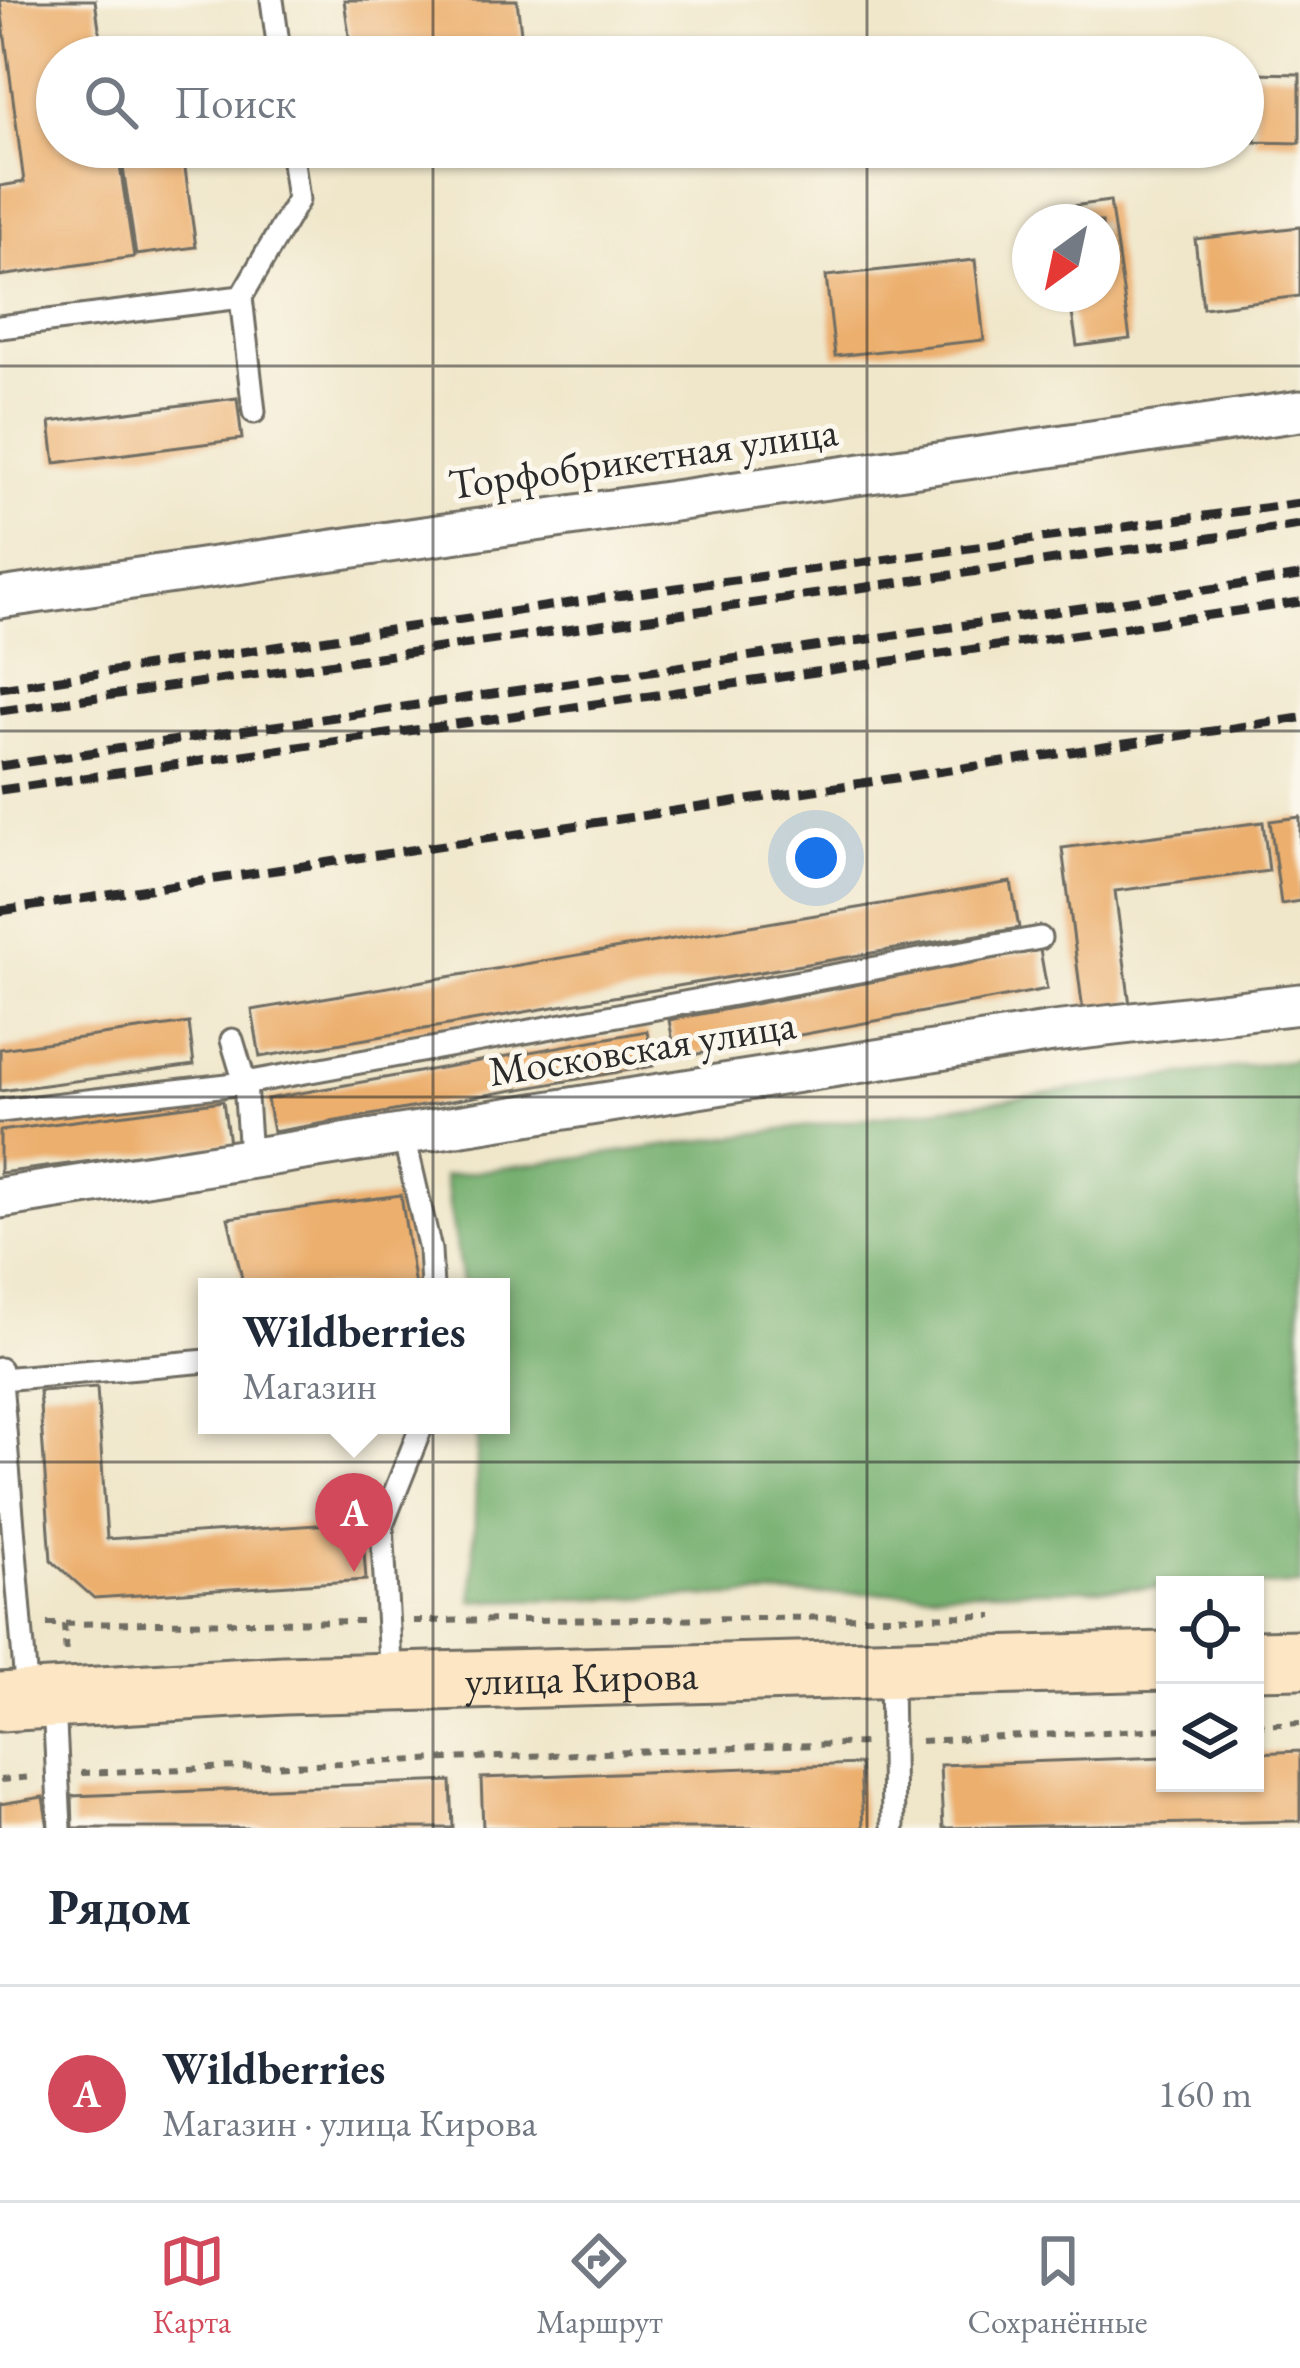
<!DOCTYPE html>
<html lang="ru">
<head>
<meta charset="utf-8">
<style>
  :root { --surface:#fff; --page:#f2f2f3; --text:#1f2937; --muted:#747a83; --line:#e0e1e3; --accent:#d1495b }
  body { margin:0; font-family:"EB Garamond",serif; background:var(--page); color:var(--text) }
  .controls { position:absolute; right:36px; bottom:36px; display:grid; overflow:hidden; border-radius:0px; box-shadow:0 3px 9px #0004 }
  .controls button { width:108px; height:108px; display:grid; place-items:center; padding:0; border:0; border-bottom:3px solid var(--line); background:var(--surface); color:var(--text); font:60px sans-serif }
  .compass { position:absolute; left:1012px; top:204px; width:108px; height:108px; border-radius:50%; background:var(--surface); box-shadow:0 3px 9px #0004; rotate:213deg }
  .you { position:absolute; left:816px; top:858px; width:42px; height:42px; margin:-30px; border:9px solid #fff; border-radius:50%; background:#1a73e8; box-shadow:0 0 0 18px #1a73e833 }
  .badge { display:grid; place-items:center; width:78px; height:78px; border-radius:50%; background:var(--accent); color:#fff; font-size:39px; font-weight:700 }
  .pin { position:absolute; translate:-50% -99px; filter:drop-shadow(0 3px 6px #0008) }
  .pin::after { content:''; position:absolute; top:63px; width:42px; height:36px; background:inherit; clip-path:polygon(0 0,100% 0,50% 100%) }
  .popup { position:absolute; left:198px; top:1278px; width:312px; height:156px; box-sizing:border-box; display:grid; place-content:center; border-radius:0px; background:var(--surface); filter:drop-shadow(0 3px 9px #0005); font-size:39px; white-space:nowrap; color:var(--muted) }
  .popup b { font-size:45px; color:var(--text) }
  .popup::after { content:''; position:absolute; left:50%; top:100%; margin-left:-24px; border:24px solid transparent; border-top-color:var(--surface) }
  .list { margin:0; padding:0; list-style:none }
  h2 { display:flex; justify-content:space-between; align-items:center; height:156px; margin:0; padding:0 48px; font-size:51px }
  h2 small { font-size:39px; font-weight:400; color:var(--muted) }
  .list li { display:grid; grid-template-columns:78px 1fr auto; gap:36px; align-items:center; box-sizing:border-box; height:216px; padding:0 48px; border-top:3px solid var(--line) }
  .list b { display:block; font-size:45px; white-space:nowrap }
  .list p { margin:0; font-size:39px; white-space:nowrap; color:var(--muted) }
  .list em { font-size:39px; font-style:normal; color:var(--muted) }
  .icon { flex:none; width:66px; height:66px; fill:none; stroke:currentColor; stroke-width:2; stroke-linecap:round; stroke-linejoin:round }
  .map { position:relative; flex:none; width:1300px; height:1828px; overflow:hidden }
  .search { position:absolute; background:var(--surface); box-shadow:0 3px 9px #0004; left:36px; right:36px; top:36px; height:132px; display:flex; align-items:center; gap:30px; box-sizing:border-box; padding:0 42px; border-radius:66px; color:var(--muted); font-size:45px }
  .sheet { height:372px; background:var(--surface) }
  nav { display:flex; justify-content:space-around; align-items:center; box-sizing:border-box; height:168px; border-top:3px solid var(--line); background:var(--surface); font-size:33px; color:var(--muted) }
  nav a { display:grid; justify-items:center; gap:6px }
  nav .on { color:var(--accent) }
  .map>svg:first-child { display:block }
</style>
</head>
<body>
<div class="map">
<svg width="1300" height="1828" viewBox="0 0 1300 1828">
  <rect width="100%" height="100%" fill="#fbf7ec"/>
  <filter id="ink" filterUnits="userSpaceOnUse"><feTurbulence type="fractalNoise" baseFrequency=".00833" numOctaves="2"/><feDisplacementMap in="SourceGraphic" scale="24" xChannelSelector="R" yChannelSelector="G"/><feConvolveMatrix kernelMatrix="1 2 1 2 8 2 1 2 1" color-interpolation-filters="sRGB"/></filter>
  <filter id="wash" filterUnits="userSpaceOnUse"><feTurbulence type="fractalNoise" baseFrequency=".004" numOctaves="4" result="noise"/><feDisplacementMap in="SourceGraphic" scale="48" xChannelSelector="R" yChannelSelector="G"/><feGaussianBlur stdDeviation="2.7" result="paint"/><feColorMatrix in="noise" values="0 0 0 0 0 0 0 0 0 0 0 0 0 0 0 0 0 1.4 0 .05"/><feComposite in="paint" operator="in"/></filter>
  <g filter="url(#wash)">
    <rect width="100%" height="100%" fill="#f0e7cb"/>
    <path fill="#74af6e" stroke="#506d4c" stroke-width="3" d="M1300 1059V1585L472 1601 478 1425H501V1287H463L444 1176Z"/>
    <g id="blocks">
      <path fill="#ecaf6d" d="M0 0H95L103 57H57V147H117L134 257 0 276V186L24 182Z
        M344 0H517L524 57H352Z
        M1256 73 1300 74V143L1255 142Z
        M120 147H182L196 247 136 255Z
        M1110 201 1130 339 1077 346 1069 294H1102V222H1059L1057 208Z
        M1300 227V296L1203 308 1195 239Z
        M975 260 984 340 835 356 826 276Z
        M237 398 242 439 55 463 50 422Z
        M1300 817V901L1281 904 1270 821Z
        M1263 822 1269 871 1115 891 1130 1005 1083 1011 1062 848Z
        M1011 882 1019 928 260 1057 252 1010Z
        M1040 950 1047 989 676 1058 669 1020Z
        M189 1023 194 1065 0 1091V1049Z
        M647 1031 653 1066 273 1132 267 1099Z
        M223 1101 229 1143 0 1173V1131Z
        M401 1195 415 1287H244L228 1218Z
        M97 1387 107 1539 362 1522 366 1580 94 1598 51 1560 39 1391Z
        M1300 1751V1821L943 1828 940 1765 1165 1757V1783H1255V1753Z
        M860 1764 863 1828H483L481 1778Z
        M451 1781 453 1828H73L72 1796Z
        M43 1797 48 1828H0V1804Z"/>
    </g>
  </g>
  <g filter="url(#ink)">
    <use href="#blocks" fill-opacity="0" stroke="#706d63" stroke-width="3"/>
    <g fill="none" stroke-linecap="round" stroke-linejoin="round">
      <g stroke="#706d63" stroke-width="27">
        <path id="lane" d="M272 0 280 57
          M241 297 254 412
          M0 327 241 297 298 200 291 147
          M232 1040 245 1083 250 1156
          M0 1111 245 1083 1040 938
          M403 1132 430 1250 432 1287
          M0 1369 27 1697
          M1 1379 207 1361
          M891 1672 893 1828
          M391 1681 382 1525 422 1425
          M54 1703 60 1828"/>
      </g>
      <g stroke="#706d63" stroke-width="45">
        <path id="street" d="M0 598 1300 411
          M0 1198 1053 1032 1300 1004"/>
      </g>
      <g stroke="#706d63" stroke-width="63">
        <g id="secondary">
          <path d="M1255 1660 1300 1659"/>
          <path id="s1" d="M0 1702 284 1685 1165 1661"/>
        </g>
      </g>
      <path stroke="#706d63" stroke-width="6" stroke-dasharray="9 9" stroke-linecap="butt" d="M413 1621 993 1616
        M47 1624 363 1621
        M64 1624 66 1656
        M1255 1725 1300 1723
        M921 1741 1165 1729
        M81 1773 866 1743
        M0 1780 32 1777"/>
      <use href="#lane" stroke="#fff" stroke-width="21"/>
      <use href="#street" stroke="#fff" stroke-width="39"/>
      <use href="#secondary" stroke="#fce6c4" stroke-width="57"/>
      <path stroke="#2b2b2b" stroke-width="9" stroke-dasharray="18 9" stroke-linecap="butt" d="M0 688 617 596 1300 503
        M0 711 1300 525
        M0 766 1300 576
        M0 790 1300 602
        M0 911 1300 718"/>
    </g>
  </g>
  <path fill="none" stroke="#2b2b2b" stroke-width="3" stroke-opacity="0.55" d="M433 0V57M867 0V57M433 147V1828M867 147V1828M0 366H1300M0 731H1300M0 1097H1300M0 1462H1300"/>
  <g text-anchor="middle" stroke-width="10" stroke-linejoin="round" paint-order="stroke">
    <g font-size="42" fill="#2b2b2b" stroke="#fbf7ec">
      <text transform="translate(643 457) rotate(-8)" y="15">Торфобрикетная улица</text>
      <text transform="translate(642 1047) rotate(-9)" y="15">Московская улица</text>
      <text dy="15" stroke="none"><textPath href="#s1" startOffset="582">улица Кирова</textPath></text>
    </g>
  </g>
</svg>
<div class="controls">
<button><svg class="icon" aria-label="locate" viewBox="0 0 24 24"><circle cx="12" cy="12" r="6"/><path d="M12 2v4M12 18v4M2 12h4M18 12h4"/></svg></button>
<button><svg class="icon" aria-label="layers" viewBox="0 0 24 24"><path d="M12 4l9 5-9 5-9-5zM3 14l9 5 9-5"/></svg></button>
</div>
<svg class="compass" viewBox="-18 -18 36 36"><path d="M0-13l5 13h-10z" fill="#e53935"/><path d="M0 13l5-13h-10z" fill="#747a83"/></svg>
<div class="you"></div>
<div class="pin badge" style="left:354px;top:1572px">A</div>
<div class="popup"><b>Wildberries</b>Магазин</div>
<div class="search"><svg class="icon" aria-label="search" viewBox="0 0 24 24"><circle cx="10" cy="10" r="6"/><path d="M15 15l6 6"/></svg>Поиск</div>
</div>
<section class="sheet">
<h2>Рядом<small></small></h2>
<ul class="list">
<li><span class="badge">A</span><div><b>Wildberries</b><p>Магазин · улица Кирова</p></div><em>160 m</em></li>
</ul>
</section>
<nav>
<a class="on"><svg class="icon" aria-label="map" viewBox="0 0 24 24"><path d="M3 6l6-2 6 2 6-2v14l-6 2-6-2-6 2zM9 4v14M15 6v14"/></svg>Карта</a>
<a><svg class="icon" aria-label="directions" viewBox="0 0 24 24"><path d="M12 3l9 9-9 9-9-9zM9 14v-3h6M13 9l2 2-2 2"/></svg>Маршрут</a>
<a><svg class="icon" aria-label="saved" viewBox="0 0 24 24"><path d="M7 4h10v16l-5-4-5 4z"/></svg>Сохранённые</a>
</nav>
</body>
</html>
